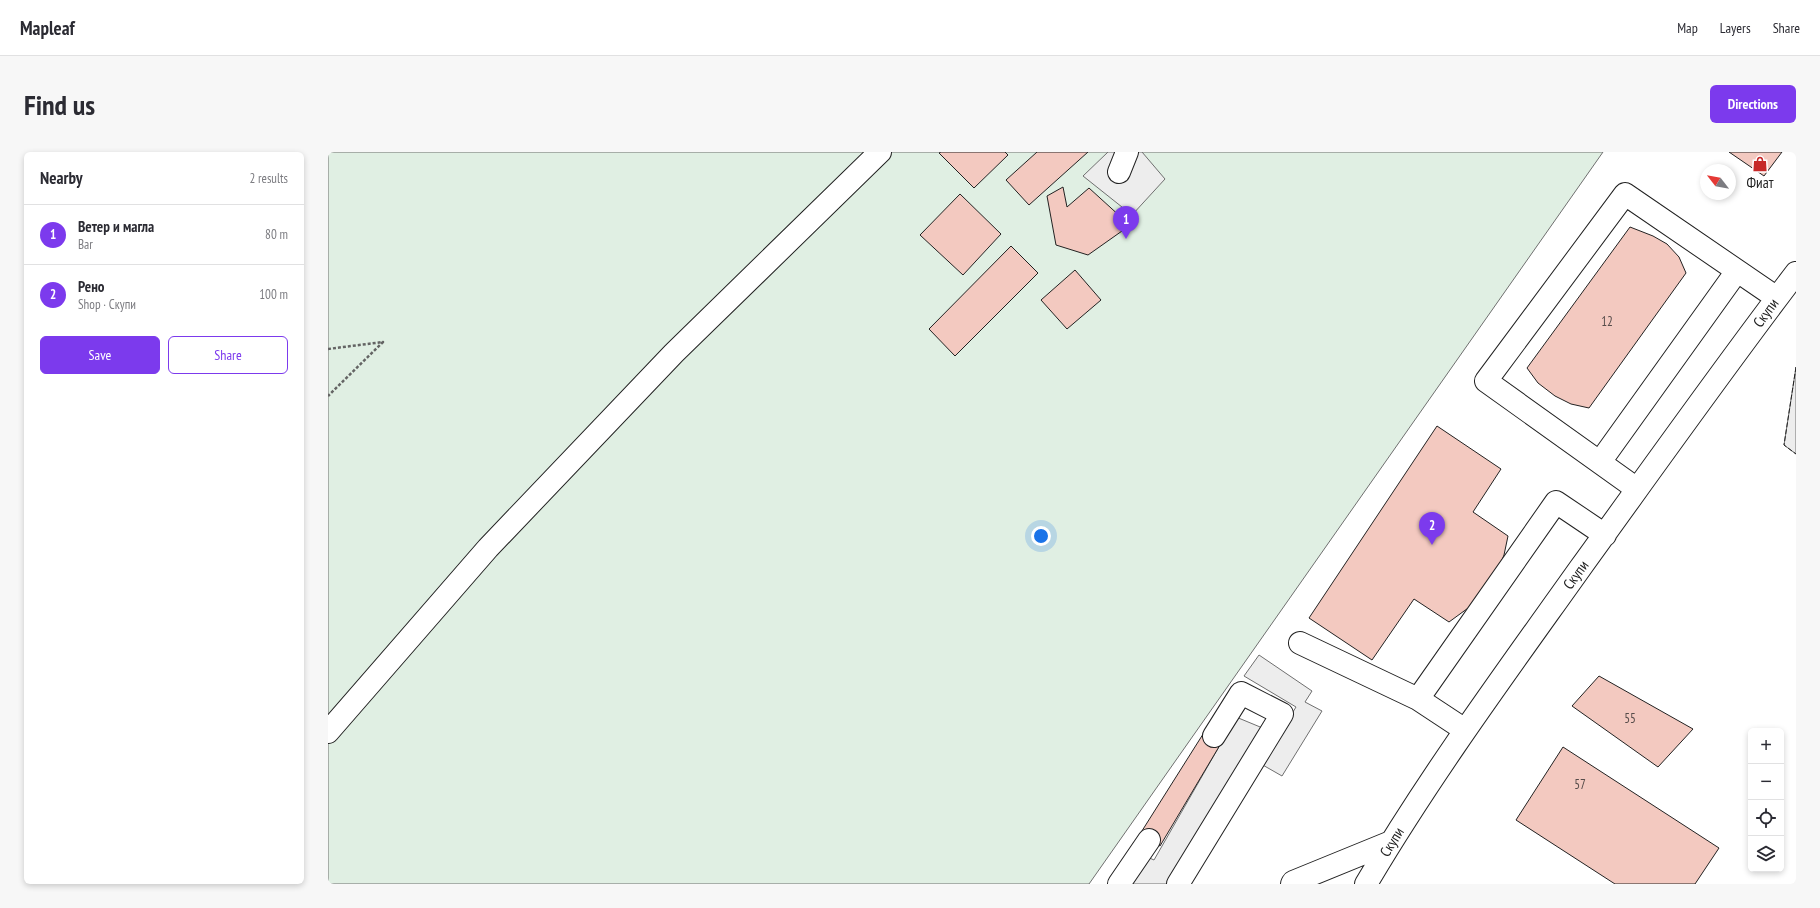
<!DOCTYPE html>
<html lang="en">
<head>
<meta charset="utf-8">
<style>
  :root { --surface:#fff; --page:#f7f7f7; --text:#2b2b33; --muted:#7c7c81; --line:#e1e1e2; --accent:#7c3aed }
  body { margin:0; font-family:"PT Sans Narrow",sans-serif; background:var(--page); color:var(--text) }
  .controls { position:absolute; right:12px; bottom:12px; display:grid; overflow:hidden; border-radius:6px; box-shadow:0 2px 6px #0003 }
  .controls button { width:36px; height:36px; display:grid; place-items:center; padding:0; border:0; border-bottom:1px solid var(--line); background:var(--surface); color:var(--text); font:20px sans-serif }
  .compass { position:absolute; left:1372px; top:12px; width:36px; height:36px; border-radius:50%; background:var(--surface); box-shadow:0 2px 6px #0003; rotate:301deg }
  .you { position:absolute; left:713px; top:384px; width:14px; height:14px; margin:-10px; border:3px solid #fff; border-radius:50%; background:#1a73e8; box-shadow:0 0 0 6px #1a73e833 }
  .badge { display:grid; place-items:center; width:26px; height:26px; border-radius:50%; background:var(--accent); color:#fff; font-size:13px; font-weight:700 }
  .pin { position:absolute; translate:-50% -33px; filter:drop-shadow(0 1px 2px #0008) }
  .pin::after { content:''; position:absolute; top:21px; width:14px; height:12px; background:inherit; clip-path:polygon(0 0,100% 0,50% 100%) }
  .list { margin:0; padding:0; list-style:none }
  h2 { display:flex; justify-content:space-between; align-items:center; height:52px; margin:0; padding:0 16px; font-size:17px }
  h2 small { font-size:13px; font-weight:400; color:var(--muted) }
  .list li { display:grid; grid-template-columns:26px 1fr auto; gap:12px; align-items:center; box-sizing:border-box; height:60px; padding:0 16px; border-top:1px solid var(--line) }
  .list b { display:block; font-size:15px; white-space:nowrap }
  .list p { margin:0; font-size:13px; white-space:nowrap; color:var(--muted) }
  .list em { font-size:13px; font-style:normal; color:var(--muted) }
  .actions { display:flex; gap:8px; padding:12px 16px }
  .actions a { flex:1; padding:9px 0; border:1px solid var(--accent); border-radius:6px; text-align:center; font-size:14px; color:var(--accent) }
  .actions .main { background:var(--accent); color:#fff }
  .icon { flex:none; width:22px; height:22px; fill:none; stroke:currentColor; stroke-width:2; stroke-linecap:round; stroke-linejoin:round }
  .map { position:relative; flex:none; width:1468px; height:732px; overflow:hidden; border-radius:6px }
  header { display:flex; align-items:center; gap:24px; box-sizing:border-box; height:56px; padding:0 20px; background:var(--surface); border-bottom:1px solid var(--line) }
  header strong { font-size:19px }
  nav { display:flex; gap:22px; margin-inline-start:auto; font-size:14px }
  .intro { display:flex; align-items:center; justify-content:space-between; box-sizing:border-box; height:96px; padding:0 24px }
  h1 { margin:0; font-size:28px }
  .button { padding:10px 18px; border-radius:6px; background:var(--accent); color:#fff; font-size:14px; font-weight:700 }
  main { display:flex; gap:24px; padding:0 24px }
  aside { flex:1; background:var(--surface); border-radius:6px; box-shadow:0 2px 6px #0003 }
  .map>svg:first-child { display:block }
</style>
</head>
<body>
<header>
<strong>Mapleaf</strong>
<nav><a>Map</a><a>Layers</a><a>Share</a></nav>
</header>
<div class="intro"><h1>Find us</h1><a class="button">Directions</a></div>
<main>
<aside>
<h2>Nearby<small>2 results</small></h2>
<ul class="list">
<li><span class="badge">1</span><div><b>Ветер и магла</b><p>Bar</p></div><em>80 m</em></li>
<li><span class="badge">2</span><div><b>Рено</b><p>Shop · Скупи</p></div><em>100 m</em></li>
</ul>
<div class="actions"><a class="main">Save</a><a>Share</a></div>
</aside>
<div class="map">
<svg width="1468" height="732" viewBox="0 0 1468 732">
  <rect width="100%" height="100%" fill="#fff"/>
  <path fill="#e0efe3" stroke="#6f6f6f" d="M0 0H1275L761 732H0Z"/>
  <path fill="#ededed" stroke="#6f6f6f" d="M780 0H814L837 27 804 63 755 24Z
    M1468 215V302L1456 293Z
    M931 503 984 539 977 550 994 559 954 624 933 612 968 555 916 524Z
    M908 565 937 577 841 732H797L815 703 826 708Z"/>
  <path fill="#f3c9c0" stroke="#222" d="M613 0H677L680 3 646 36 611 1Z
    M709 0H760L701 53 678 28Z
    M1401 0H1454L1436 24Z
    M735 35 739 55 761 36 794 66V79L760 103 728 93 719 44Z
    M632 42 673 82 635 123 592 83Z
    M1302 75 1325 84 1339 92 1351 105 1358 121 1261 256 1243 252 1227 244 1210 231 1199 216Z
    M683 94 710 121 627 204 601 177Z
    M747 118 773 148 739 177 713 148Z
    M1109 274 1173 317 1145 360 1180 384 1176 403 1168 423 1147 451 1121 470 1086 447 1044 508 981 466Z
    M1271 524 1365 577 1330 615 1244 554Z
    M877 579 895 588 832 694 812 682Z
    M1235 595 1391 696 1367 732H1287L1188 668Z"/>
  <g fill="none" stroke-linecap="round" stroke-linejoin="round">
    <g stroke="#222" stroke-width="24">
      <path id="minor" d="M791 20 799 0
        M1272 310 1409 119
        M1309 337 1158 229 1297 42 1449 146
        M972 491 1090 547 1137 578
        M1090 547 1228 350 1277 383
        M0 580 160 396 346 201 552 0
        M791 732 821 688
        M850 732 954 562 913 541 886 584
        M964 732 965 730 1063 690
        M1038 732C1103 622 1179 519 1253 415 1324 317 1394 218 1468 121"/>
    </g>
    <path stroke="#646464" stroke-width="2.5" stroke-dasharray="3 2" stroke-linecap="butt" d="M0 197 55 190 0 244"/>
    <use href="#minor" stroke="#fff" stroke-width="22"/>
    <path stroke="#222" stroke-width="1" stroke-dasharray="5 2" stroke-linecap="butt" d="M1468 215 1456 293 1468 302"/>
  </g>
  <defs>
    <g id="shop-bare" transform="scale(1.2)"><path d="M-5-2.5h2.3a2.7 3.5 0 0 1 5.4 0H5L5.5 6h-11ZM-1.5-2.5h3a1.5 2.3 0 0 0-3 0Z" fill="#c62828" stroke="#fff" stroke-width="2.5" paint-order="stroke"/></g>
  </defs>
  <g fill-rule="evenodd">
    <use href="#shop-bare" x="1432" y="12"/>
  </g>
  <g text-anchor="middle" stroke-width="3" stroke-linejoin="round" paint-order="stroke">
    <g font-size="13" fill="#564c4a">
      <text x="1279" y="174">12</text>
      <text x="1302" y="571">55</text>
      <text x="1252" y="637">57</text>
    </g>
    <g font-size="15" fill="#222" stroke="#fff">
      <text x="1432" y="36">Фиат</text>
    </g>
    <g font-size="15" fill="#222" stroke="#fff">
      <text transform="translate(1438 161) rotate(-54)" y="5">Скупи</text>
      <text transform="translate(1248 423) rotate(-54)" y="5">Скупи</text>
      <text transform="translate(1064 690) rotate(-58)" y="5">Скупи</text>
    </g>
  </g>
</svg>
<div class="controls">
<button>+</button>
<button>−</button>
<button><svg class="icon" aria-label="locate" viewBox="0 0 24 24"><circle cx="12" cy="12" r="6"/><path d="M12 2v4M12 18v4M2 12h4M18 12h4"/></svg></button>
<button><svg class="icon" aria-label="layers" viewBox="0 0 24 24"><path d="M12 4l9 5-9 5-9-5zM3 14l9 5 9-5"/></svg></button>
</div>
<svg class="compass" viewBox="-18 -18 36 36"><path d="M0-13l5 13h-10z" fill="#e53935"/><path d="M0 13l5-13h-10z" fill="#7c7c81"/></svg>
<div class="you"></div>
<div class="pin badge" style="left:798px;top:87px">1</div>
<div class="pin badge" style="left:1104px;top:393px">2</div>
</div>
</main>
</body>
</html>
